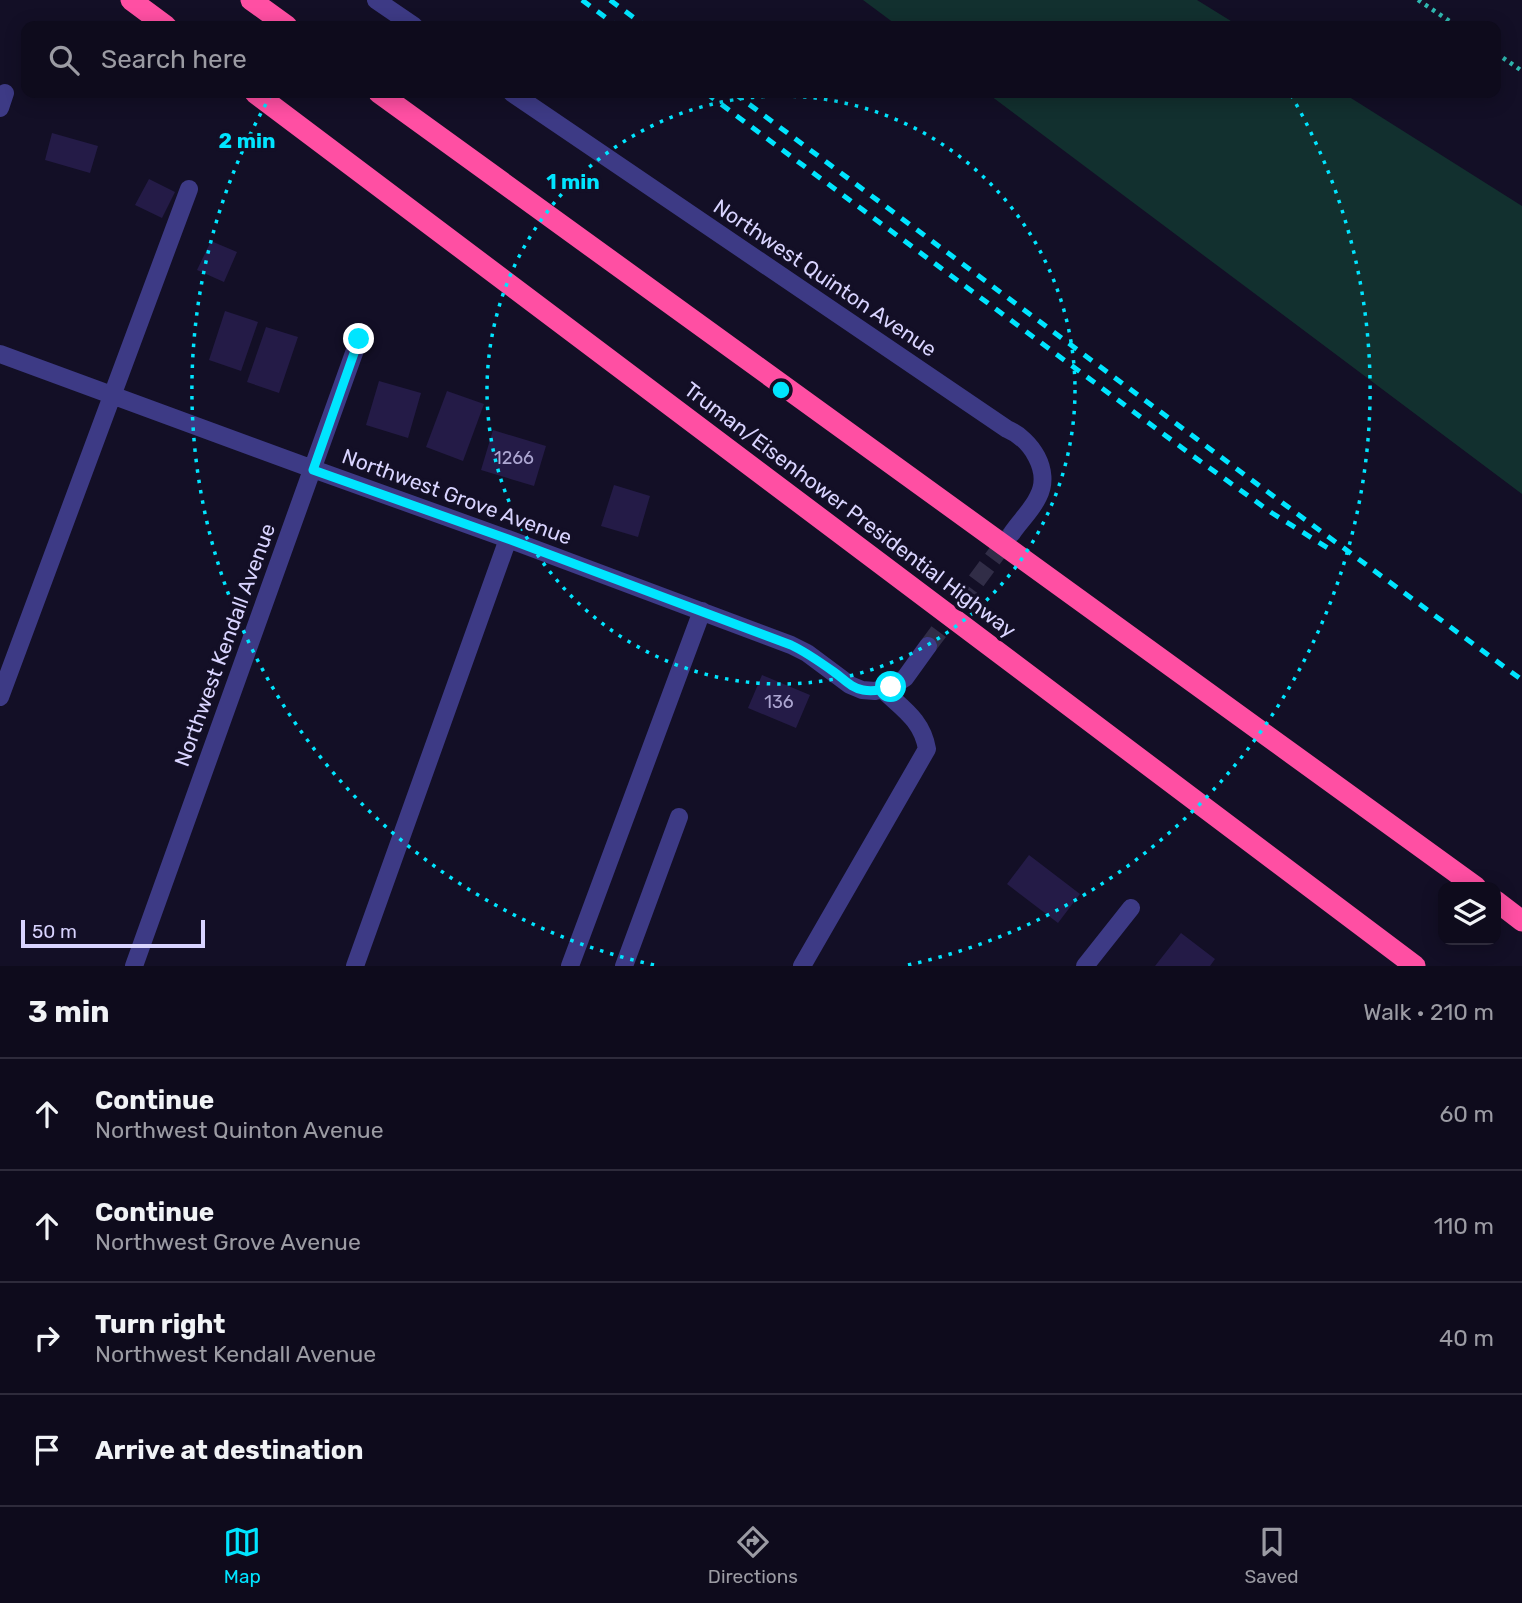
<!DOCTYPE html>
<html lang="en">
<head>
<meta charset="utf-8">
<style>
  :root { --surface:#0e0b1c; --page:#1c1929; --text:#f1f3f6; --muted:#9b9ba3; --line:#2e2b3b; --accent:#00e5ff }
  body { margin:0; font-family:Rubik,sans-serif; background:var(--page); color:var(--text) }
  .controls { position:absolute; right:21px; bottom:21px; display:grid; overflow:hidden; border-radius:14px; box-shadow:0 4px 18px #0003 }
  .controls button { width:63px; height:63px; display:grid; place-items:center; padding:0; border:0; border-bottom:2px solid var(--line); background:var(--surface); color:var(--text); font:35px sans-serif }
  .scale { position:absolute; left:21px; bottom:18px; width:184px; box-sizing:border-box; padding-left:7px; border:4px solid #d9d4ff; border-top:0; font-size:19px; line-height:24px; white-space:nowrap; color:#d9d4ff; -webkit-text-stroke:5px #130f26; paint-order:stroke }
  .stop { position:absolute; width:21px; height:21px; margin:-16px; border:5px solid #00e5ff; border-radius:50%; background:#fff }
  .stop.end { background:#00e5ff; border-color:#fff; box-shadow:0 2px 7px #0008 }
  .list { margin:0; padding:0; list-style:none }
  h2 { display:flex; justify-content:space-between; align-items:center; height:91px; margin:0; padding:0 28px; font-size:30px }
  h2 small { font-size:23px; font-weight:400; color:var(--muted) }
  .list li { display:grid; grid-template-columns:46px 1fr auto; gap:21px; align-items:center; box-sizing:border-box; height:112px; padding:0 28px; border-top:2px solid var(--line) }
  .list b { display:block; font-size:26px; white-space:nowrap }
  .list p { margin:0; font-size:23px; white-space:nowrap; color:var(--muted) }
  .list em { font-size:23px; font-style:normal; color:var(--muted) }
  .icon { flex:none; width:38px; height:38px; fill:none; stroke:currentColor; stroke-width:2; stroke-linecap:round; stroke-linejoin:round }
  .map { position:relative; flex:none; width:1522px; height:966px; overflow:hidden }
  .search { position:absolute; background:var(--surface); box-shadow:0 4px 18px #0003; left:21px; right:21px; top:21px; height:77px; display:flex; align-items:center; gap:18px; box-sizing:border-box; padding:0 24px; border-radius:14px; color:var(--muted); font-size:26px }
  .sheet { height:539px; background:var(--surface) }
  nav { display:flex; justify-content:space-around; align-items:center; box-sizing:border-box; height:98px; border-top:2px solid var(--line); background:var(--surface); font-size:19px; color:var(--muted) }
  nav a { display:grid; justify-items:center; gap:4px }
  nav .on { color:var(--accent) }
  .map>svg:first-child { display:block }
</style>
</head>
<body>
<div class="map">
<svg width="1522" height="966" viewBox="0 0 1522 966">
  <rect width="100%" height="100%" fill="#130f26"/>
  <path fill="#12302f" d="M863 0H1197L1239 26H898Z
    M987 93H1343L1522 206V494Z"/>
  <path fill="#241b47" d="M52 133 98 146 90 173 45 160Z
    M149 179 175 192 162 218 135 205Z
    M211 241 237 252 224 282 197 270Z
    M225 311 258 322 241 371 209 360Z
    M266 327 298 337 279 393 247 382Z
    M379 381 421 393 408 438 366 425Z
    M447 391 484 404 463 461 426 447Z
    M493 430 546 446 534 486 481 470Z
    M614 485 650 496 638 537 601 526Z
    M762 675 810 695 796 728 748 708Z
    M1029 855 1080 894 1058 923 1007 884Z
    M1181 933 1215 959 1210 966H1155Z"/>
  <g fill="none" stroke-linecap="round" stroke-linejoin="round">
    <path stroke="#312d47" stroke-width="18" stroke-dasharray="18 9" stroke-linecap="butt" d="M928 646 1011 534"/>
    <path stroke="#2fb8b0" stroke-width="4.5" stroke-dasharray="3.5 5" stroke-linecap="butt" d="M1418 0 1457 26
      M1496 53 1522 71"/>
    <path stroke="#3d3a85" stroke-width="18" d="M376 0 414 26
      M512 93 1007 429C1031 439 1052 471 1038 497 1032 510 1020 521 1012 533
      M0 108 5 93
      M0 354 313 469 508 539 791 645 807 653 850 685 862 690 875 691 891 687 905 678 928 646
      M0 697 189 189
      M134 966 359 339
      M355 966 508 539
      M570 966 702 611
      M624 966 679 817
      M802 966 927 749C922 720 903 709 882 689
      M1085 966 1131 908"/>
    <path stroke="#ff4fa3" stroke-width="21" d="M131 0 166 26
      M251 0 287 26
      M255 93 1415 966
      M379 93 1476 887
      M1496 901 1522 921"/>
    <path stroke="#00e5ff" stroke-width="5" stroke-dasharray="10 9" stroke-linecap="butt" d="M582 0 617 26
      M610 0 645 26
      M706 93 1193 456 1272 513 1331 550
      M734 93 1253 481 1522 680"/>
  </g>
  <g fill="none" stroke-linecap="round" stroke-linejoin="round">
    <path stroke="#00e5ff" stroke-width="9" d="M359 339 313 470 508 539 791 645C806 652 820 662 834 672 844 679 851 688 863 690 873 692 882 690 891 687"/>
  </g>
  <g fill="none" stroke="#00e5ff" stroke-width="3.5" stroke-dasharray="3.5 7">
    <circle cx="781" cy="390" r="294"/>
    <path d="M654 965A589 589 0 0 1 271 95M1291 95A589 589 0 0 1 908 965"/>
  </g>
  <g text-anchor="middle" stroke-width="7" stroke-linejoin="round" paint-order="stroke">
    <g font-size="18" fill="#aca6d1">
      <text x="514" y="464">1266</text>
      <text x="779" y="708">136</text>
    </g>
    <g font-size="21" fill="#d9d4ff" stroke="#130f26">
      <text transform="translate(825 278) rotate(34)" y="7">Northwest Quinton Avenue</text>
      <text transform="translate(457 497) rotate(20)" y="7">Northwest Grove Avenue</text>
      <text transform="translate(850 510) rotate(37)" y="7">Truman/Eisenhower Presidential Highway</text>
      <text transform="translate(225 645) rotate(-70)" y="7">Northwest Kendall Avenue</text>
    </g>
  </g>
  <circle cx="781" cy="390" r="10" fill="#00e5ff" stroke="#130f26" stroke-width="3.5"/>
  <g font-size="21" text-anchor="middle" font-weight="bold" fill="#00e5ff" stroke="#130f26" stroke-width="7" stroke-linejoin="round" paint-order="stroke">
    <text x="247" y="148">2 min</text>
    <text x="573" y="189">1 min</text>
  </g>
</svg>
<div class="controls">
<button><svg class="icon" aria-label="layers" viewBox="0 0 24 24"><path d="M12 4l9 5-9 5-9-5zM3 14l9 5 9-5"/></svg></button>
</div>
<div class="scale">50 m</div>
<div class="stop" style="left:891px;top:687px"></div>
<div class="stop end" style="left:359px;top:339px"></div>
<div class="search"><svg class="icon" aria-label="search" viewBox="0 0 24 24"><circle cx="10" cy="10" r="6"/><path d="M15 15l6 6"/></svg>Search here</div>
</div>
<section class="sheet">
<h2>3 min<small>Walk · 210 m</small></h2>
<ul class="list">
<li><svg class="icon" aria-label="ahead" viewBox="0 0 24 24"><path d="M12 20V5M6 11l6-6 6 6"/></svg><div><b>Continue</b><p>Northwest Quinton Avenue</p></div><em>60 m</em></li>
<li><svg class="icon" aria-label="ahead" viewBox="0 0 24 24"><path d="M12 20V5M6 11l6-6 6 6"/></svg><div><b>Continue</b><p>Northwest Grove Avenue</p></div><em>110 m</em></li>
<li><svg class="icon" aria-label="right" viewBox="0 0 24 24"><path d="M7 20v-9h11M14 6l5 5-5 5"/></svg><div><b>Turn right</b><p>Northwest Kendall Avenue</p></div><em>40 m</em></li>
<li><svg class="icon" aria-label="arrive" viewBox="0 0 24 24"><path d="M6 21V4h12l-3 4 3 4H6"/></svg><div><b>Arrive at destination</b></div></li>
</ul>
</section>
<nav>
<a class="on"><svg class="icon" aria-label="map" viewBox="0 0 24 24"><path d="M3 6l6-2 6 2 6-2v14l-6 2-6-2-6 2zM9 4v14M15 6v14"/></svg>Map</a>
<a><svg class="icon" aria-label="directions" viewBox="0 0 24 24"><path d="M12 3l9 9-9 9-9-9zM9 14v-3h6M13 9l2 2-2 2"/></svg>Directions</a>
<a><svg class="icon" aria-label="saved" viewBox="0 0 24 24"><path d="M7 4h10v16l-5-4-5 4z"/></svg>Saved</a>
</nav>
</body>
</html>
